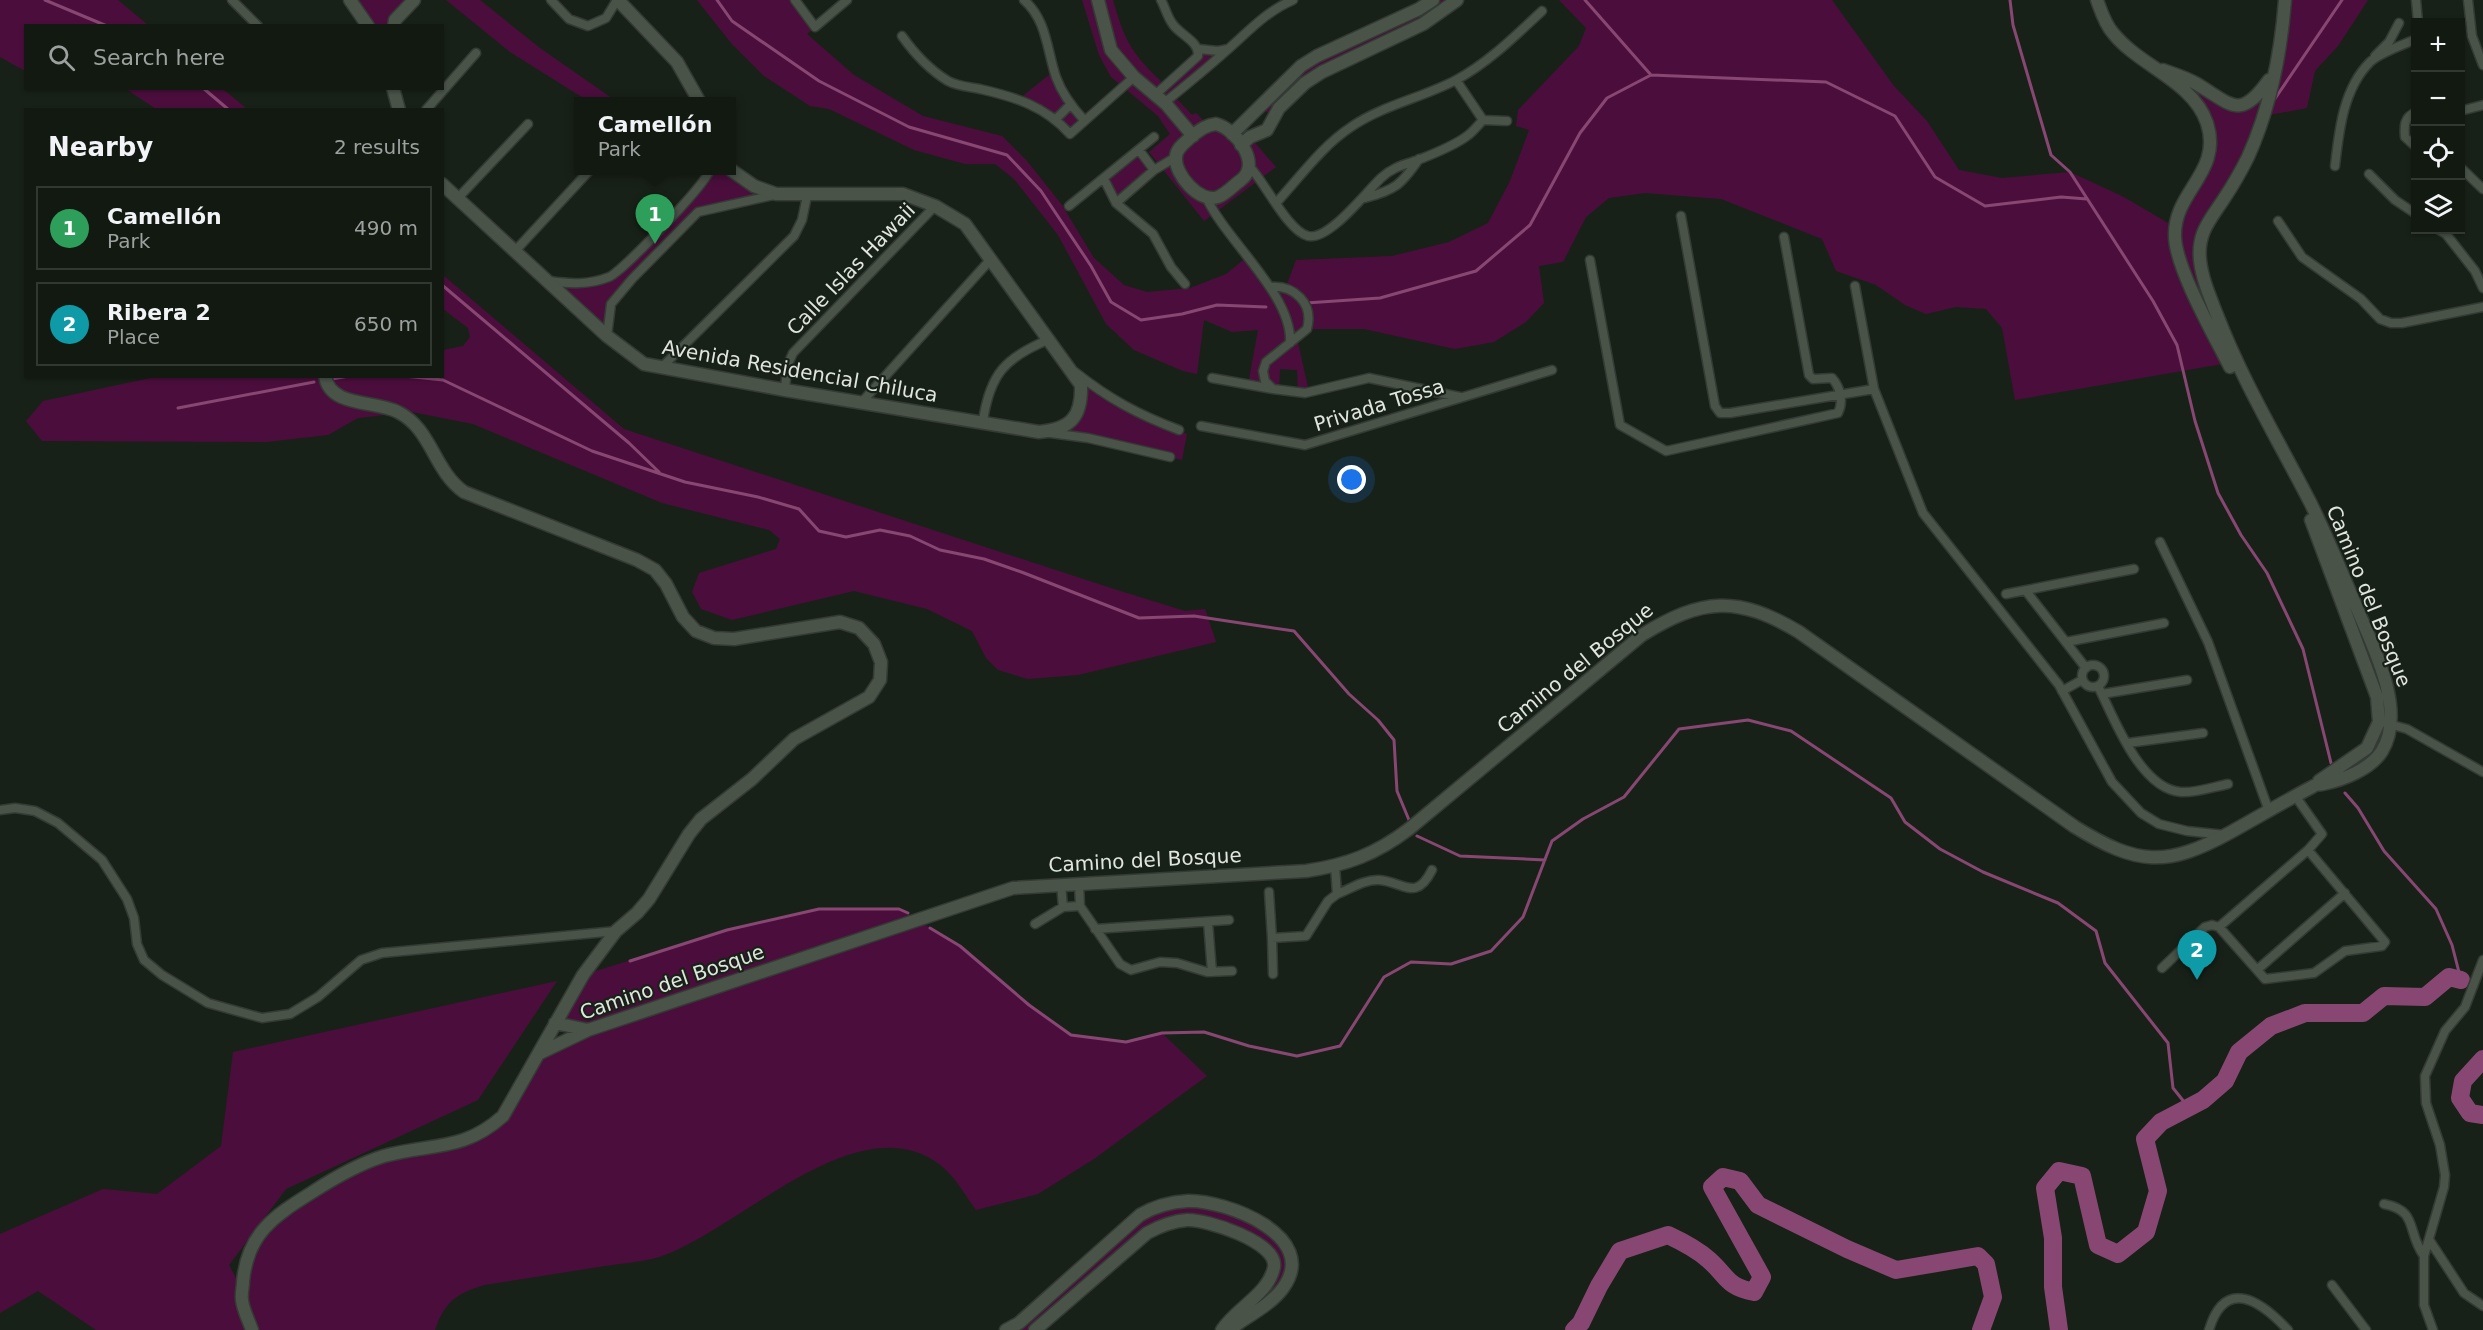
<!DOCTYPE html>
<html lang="en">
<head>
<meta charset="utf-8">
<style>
  :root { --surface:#121911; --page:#1f261f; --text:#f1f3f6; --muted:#9ca09f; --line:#313831; --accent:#b45309 }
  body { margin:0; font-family:"DejaVu Sans",sans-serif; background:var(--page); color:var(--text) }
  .controls { position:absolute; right:18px; top:18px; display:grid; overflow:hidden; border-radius:0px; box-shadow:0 2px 4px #0004 }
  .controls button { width:54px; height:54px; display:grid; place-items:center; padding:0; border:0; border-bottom:2px solid var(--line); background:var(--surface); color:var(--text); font:30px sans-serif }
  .you { position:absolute; left:1352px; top:480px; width:21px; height:21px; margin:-15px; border:4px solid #fff; border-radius:50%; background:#1a73e8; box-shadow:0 0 0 9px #1a73e833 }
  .badge { display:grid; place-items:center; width:39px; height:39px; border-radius:50%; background:var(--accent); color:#fff; font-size:20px; font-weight:700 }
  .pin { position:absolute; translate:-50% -50px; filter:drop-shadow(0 2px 3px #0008) }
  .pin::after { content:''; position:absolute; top:32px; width:21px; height:18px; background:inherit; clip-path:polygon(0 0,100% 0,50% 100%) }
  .popup { position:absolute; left:574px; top:97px; width:162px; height:78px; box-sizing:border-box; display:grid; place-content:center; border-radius:0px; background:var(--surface); filter:drop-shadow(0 2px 4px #0005); font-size:20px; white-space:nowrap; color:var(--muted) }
  .popup b { font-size:22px; color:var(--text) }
  .popup::after { content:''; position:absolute; left:50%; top:100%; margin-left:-12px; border:12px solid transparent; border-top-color:var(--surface) }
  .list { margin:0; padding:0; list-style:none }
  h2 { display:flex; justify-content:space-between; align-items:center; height:78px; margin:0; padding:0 24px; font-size:26px }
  h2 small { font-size:20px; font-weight:400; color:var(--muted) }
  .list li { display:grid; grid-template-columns:39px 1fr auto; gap:18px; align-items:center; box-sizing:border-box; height:84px; margin:0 12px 12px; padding:0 12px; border:2px solid var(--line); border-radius:0px }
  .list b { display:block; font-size:22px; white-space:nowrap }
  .list p { margin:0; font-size:20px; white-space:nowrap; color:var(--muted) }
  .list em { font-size:20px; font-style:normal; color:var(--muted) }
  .icon { flex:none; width:33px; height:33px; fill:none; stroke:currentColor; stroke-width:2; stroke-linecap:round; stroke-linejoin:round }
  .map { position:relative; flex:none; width:2483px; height:1330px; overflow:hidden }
  .search { position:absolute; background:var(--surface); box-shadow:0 2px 4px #0004; left:24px; top:24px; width:420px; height:66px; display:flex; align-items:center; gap:15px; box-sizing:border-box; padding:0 21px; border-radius:0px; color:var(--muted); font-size:22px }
  .panel { position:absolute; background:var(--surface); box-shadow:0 2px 4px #0004; left:24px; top:108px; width:420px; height:270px; border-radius:0px }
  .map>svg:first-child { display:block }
</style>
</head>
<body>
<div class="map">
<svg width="2483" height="1330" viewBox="0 0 2483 1330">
  <rect width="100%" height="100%" fill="#182117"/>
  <path fill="#4b0e3c" d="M0 0H118L148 25 26 26 25 71 0 57Z
    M350 0H414L394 26 368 25Z
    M446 0H480L540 48 616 101H588L510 52Z
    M697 0H795L815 27 807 34 854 75 923 116 1002 136 1027 161 1062 205 1094 258 1124 285 1147 292 1190 288 1226 274 1247 257 1270 287H1286L1296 260 1392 256 1449 242 1488 223 1510 181 1529 130 1516 126 1518 110 1579 46 1586 28 1559 0H1832L1894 86 1927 121 1959 170 2002 178 2070 172 2122 196 2175 227 2210 151 2197 103 2150 65 2235 106 2273 75 2285 0H2368L2338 46 2315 71 2307 108 2264 116 2199 248 2228 363 2015 400 2002 328 1986 309 1956 307 1926 314 1905 305 1876 285 1836 271 1822 239 1721 199 1645 193 1609 198 1586 217 1563 262 1539 266 1544 303 1526 322 1494 342 1455 349 1364 329H1307L1297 338 1309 392 1298 393 1297 370 1280 369 1279 391 1248 385 1258 330 1232 332 1204 320 1197 374 1183 371 1134 350 1106 324 1058 235 1014 179 995 164H965L914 150 829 109 810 106 764 76 731 43Z
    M1082 0H1113C1125 43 1133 55 1165 85L1205 53 1227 52 1175 97 1192 115 1196 113 1208 125 1250 137 1276 167 1204 221 1149 152 1170 134 1158 116 1111 77 1099 55Z
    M1433 0H1457L1337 63 1271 117 1262 107 1287 78Z
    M1055 70 1084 120 1070 134 1019 99Z
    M126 89H223L247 109H156Z
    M1139 150 1154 170 1116 203 1104 179Z
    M710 171H731L776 194 698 212 611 304 607 336 550 281 577 285 611 276 689 200Z
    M443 275 624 429 1114 589 1185 611 1205 609 1216 642 1078 675 1028 679 998 670 986 658 972 631 927 609 854 591 732 620 701 609 692 592 699 573 776 549 780 539 769 530 662 503 473 424 412 412 358 418 328 435 266 442 42 441 26 421 43 401 155 377 442 376 443 350 463 346 470 337 468 328 443 309Z
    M1071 369 1138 414 1187 434 1182 460 1058 430 1082 403Z
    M819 909H899L960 946 1029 1005 1071 1035 1126 1042 1162 1033 1207 1076 1094 1159 1038 1194 976 1210C965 1195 955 1176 939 1164 856 1103 737 1232 659 1257 643 1262 623 1263 605 1266 565 1272 524 1279 484 1285 456 1294 445 1301 435 1330H96L38 1291 0 1313V1234L103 1189 157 1194 221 1146 233 1052 557 981 478 1100 286 1189 229 1265 242 1289 259 1232 360 1164 487 1131 540 1053 587 1030 555 1023 583 975 727 930Z
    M1170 1203 1222 1208 1282 1239 1290 1276 1243 1320 1270 1279V1252L1208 1224 1161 1226 1035 1330H1006L1140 1215Z"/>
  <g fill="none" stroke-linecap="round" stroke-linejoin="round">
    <path stroke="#884773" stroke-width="3" d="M45 0 107 26
      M717 0 732 21 819 81 909 127 1007 155 1041 191 1091 266 1111 302 1141 320 1182 314 1217 305 1266 307
      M1585 0 1651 75
      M2010 0 2013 25 2051 155 2070 172 2153 301 2177 345 2195 421 2218 493 2241 535 2267 573 2303 649 2331 763
      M203 88 229 110
      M2272 103 2342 0
      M442 285 629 443 659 472
      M1306 303 1380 298 1476 271 1530 225 1580 133 1607 98 1651 75 1826 82 1895 116 1935 177 1985 206 2061 197 2087 199
      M404 376 443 380 592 451 685 482 758 497 799 509 819 531 846 537 880 530 910 536 940 550 984 559 1024 573 1139 618 1194 616 1294 631 1349 694 1378 720 1394 740 1397 791 1409 820
      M332 379 349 376
      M178 408 314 382
      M2345 793 2358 808 2384 851 2436 909 2452 945 2461 980
      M1417 836 1460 856 1545 860
      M930 928 960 946 1029 1005 1071 1035 1126 1042 1162 1033 1204 1032 1249 1046 1297 1056 1340 1046 1384 977 1411 962 1451 964 1491 951 1523 917 1552 841 1583 819 1624 797 1679 729 1748 720 1791 731 1891 798 1905 822 1940 849 1983 872 2058 903 2096 931 2105 963 2168 1043 2173 1088 2189 1108
      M630 961 727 930 819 909H899L908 913"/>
    <path stroke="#884773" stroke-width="18" d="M2483 1059 2463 1081 2460 1098 2470 1113 2483 1115
      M1574 1330 1581 1323 1599 1286 1620 1251 1668 1235C1683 1242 1697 1249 1709 1260 1728 1277 1727 1287 1754 1292L1762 1277 1712 1187 1723 1177 1740 1181 1758 1205 1847 1249 1896 1270 1978 1256 1986 1264 1993 1297 1981 1330
      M2059 1330 2053 1287V1238L2045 1188 2059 1171 2082 1176 2098 1245 2118 1254 2146 1232 2158 1191 2145 1139 2161 1122 2203 1100 2225 1081 2239 1052 2271 1026 2305 1013H2363L2384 996 2425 997 2449 977 2461 980"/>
    <g stroke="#343a34" stroke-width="11">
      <path id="street" d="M232 0 258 26
        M551 0 569 19 588 26 606 18 617 0
        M795 0 815 27 847 0
        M1024 0C1047 20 1047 51 1056 77 1062 94 1072 107 1084 120
        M2416 0 2418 22
        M2468 0 2472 36 2483 65
        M902 36C914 53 930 70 948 81 957 86 970 87 980 89 1015 97 1045 106 1070 134L1134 77
        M1199 49 1218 51 1228 49
        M2375 56 2389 42 2399 23
        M1456 80 1483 120
        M1155 95 1198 56C1200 41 1178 34 1172 23 1167 16 1165 7 1161 0
        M1164 103C1185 86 1206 69 1226 51 1248 32 1265 12 1293 0
        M426 110 476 53
        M2460 111 2483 105
        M2416 112C2404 117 2404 126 2405 137L2416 147
        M1056 119 1070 105
        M1483 120 1507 121
        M1139 150 1154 170
        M2335 166C2339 131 2343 89 2370 62 2379 53 2403 45 2416 39
        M1250 167C1265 183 1288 231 1308 236 1329 241 1367 191 1381 178 1393 167 1403 165 1418 160 1433 154 1454 146 1467 136 1473 132 1478 125 1483 120
        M2460 167 2483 189
        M2369 174 2395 200 2416 214
        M1104 179 1116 203 1153 234 1171 267 1185 284
        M1206 197C1226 241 1293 295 1290 343
        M1365 198C1395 190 1401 185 1419 159
        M457 199 528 124
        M1277 202C1300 177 1322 146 1351 127 1383 105 1422 98 1456 80 1488 63 1515 36 1542 11
        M1116 203 1154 170 1176 157
        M1069 206 1154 137
        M1681 216 1715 406 1720 413H1730L1874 389
        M2278 221 2302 257 2361 299 2380 319 2391 323H2402L2483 307
        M2439 230 2446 234 2475 271 2483 288
        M515 251 590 170
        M1590 260 1620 425 1666 451 1838 413C1844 401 1840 387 1832 378L1813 379 1809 375 1784 237
        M550 281C570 284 589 285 609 277 623 271 703 187 710 170
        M1855 286 1874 389 1923 513 2059 685 2112 782 2141 813 2159 824 2187 831 2225 835
        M1270 287C1294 285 1314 303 1307 329L1266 362 1263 371 1265 381 1273 389 1305 393 1369 378 1460 397
        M607 336 611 304 632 279 698 212 774 195
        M662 367 794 236 802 220 807 196
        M1075 372C1109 399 1139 415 1179 430
        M1212 378 1273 389
        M785 390 787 366 793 353 935 206
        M861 403 991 259
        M983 421C990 373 1006 357 1050 339
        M1201 426 1305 445 1552 370
        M1050 433 1088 438 1170 457
        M2160 542 2208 642 2269 811
        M2026 591 2086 668
        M2006 594 2134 569
        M2066 642 2164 623
        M2082 676a11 11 0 1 1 22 0a11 11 0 1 1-22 0Z
        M2098 686C2114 718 2140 789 2181 792 2196 793 2213 787 2228 784
        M2062 691 2082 680
        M2102 694 2187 680
        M2385 723 2407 729 2483 772
        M2128 743 2203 733
        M2296 797 2322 834 2308 850
        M0 810 15 808 35 811 58 823 102 860 127 899 134 918 137 944 144 960 162 975 208 1003 262 1018 290 1014 318 997 361 960 382 953 616 931
        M1335 866 1337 894C1350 889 1365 879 1379 880 1404 882 1416 902 1432 870
        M1079 883 1080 906
        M1061 884 1063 907
        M1269 892 1272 938 1306 936 1328 901 1337 894
        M1208 922 1212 972
        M1035 924 1063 907 1080 906 1120 964 1131 970 1160 962 1177 963 1207 972 1232 971
        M1095 929 1229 920
        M1272 938 1273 974
        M2162 968 2205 927 2212 925 2219 927 2265 979 2314 973 2345 951 2382 946 2385 942 2308 850 2219 927
        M2257 970 2345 893
        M2384 1204C2419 1211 2406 1231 2424 1256
        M2430 1241 2464 1293 2483 1306
        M2332 1285 2366 1330
        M2209 1330C2225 1276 2261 1301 2288 1330
        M2433 1330 2424 1305V1256L2444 1187 2445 1175 2440 1145 2426 1103 2425 1076 2445 1031 2465 1007 2483 960"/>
    </g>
    <g stroke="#343a34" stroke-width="15">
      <path id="secondary" d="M350 0 368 26
        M618 0 677 62 699 101
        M1098 0 1111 50 1134 77 1166 104 1193 136
        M2097 0C2101 11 2105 24 2113 33 2139 66 2193 81 2207 123 2223 173 2173 191 2175 237 2176 269 2215 337 2230 367
        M394 26 395 20 414 0
        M2163 70C2174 74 2187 78 2197 84 2233 106 2240 120 2269 80
        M393 88 399 110
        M1216 124C1236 129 1262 164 1241 180 1234 185 1226 194 1218 197 1200 204 1174 174 1176 157 1176 148 1186 142 1192 136 1200 130 1206 125 1216 124Z
        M1232 134 1301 66 1317 56 1419 9 1433 0
        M1241 145 1250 137 1267 130 1279 108 1305 83 1322 72 1423 24 1457 0
        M442 184 607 336 644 364 785 390 1039 432C1071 429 1082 417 1081 385L965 224 935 206 903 194H776L754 186 731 170
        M2311 520 2377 697 2379 722 2367 748 2319 781
        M555 1023 588 1030
        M540 1053 588 1030 1013 888 1306 871C1347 865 1376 854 1409 829L1642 635C1702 598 1737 595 1799 632L2075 827C2137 865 2166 868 2231 832 2258 817 2285 801 2312 787 2321 782 2313 786 2323 784 2343 780 2371 769 2382 751 2406 712 2375 651 2359 613 2343 576 2328 538 2310 502 2278 440 2242 380 2217 315 2210 297 2202 279 2200 260 2197 232 2211 219 2225 197 2233 185 2241 171 2248 157 2270 108 2281 53 2285 0
        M252 1330C249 1321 243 1310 242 1300 241 1294 243 1287 243 1282 247 1234 274 1216 311 1193 334 1178 358 1164 384 1156 431 1143 463 1152 503 1116L583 975 616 931 637 913 649 899 689 834 701 819 752 779 794 739 869 697 880 680 881 662 874 644 859 628 840 622 734 639 714 638 696 631 683 617 666 584 655 570 637 560 464 492C433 470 432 429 398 412 376 400 330 408 325 376
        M1006 1330 1019 1323 1140 1215C1155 1206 1170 1202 1188 1201 1226 1200 1321 1236 1283 1288 1271 1305 1246 1317 1229 1330
        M1035 1330 1147 1233C1160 1226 1172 1221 1187 1220 1206 1219 1278 1242 1274 1267 1269 1294 1236 1308 1222 1330"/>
    </g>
    <use href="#street" stroke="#495348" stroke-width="8"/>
    <use href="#secondary" stroke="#495348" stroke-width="12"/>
  </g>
  <g text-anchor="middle" stroke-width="4.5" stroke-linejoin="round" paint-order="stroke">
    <g font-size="20" fill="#e0e6df" stroke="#182117">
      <text transform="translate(851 269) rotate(-46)" y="7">Calle Islas Hawaii</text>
      <text transform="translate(800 371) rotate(10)" y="7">Avenida Residencial Chiluca</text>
      <text transform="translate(1379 405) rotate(-17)" y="7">Privada Tossa</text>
      <text transform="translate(2369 596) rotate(68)" y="7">Camino del Bosque</text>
      <text transform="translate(1575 668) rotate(-39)" y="7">Camino del Bosque</text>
      <text transform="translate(1145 860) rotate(-3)" y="7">Camino del Bosque</text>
      <text transform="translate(672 982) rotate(-19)" y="7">Camino del Bosque</text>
    </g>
  </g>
</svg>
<div class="controls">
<button>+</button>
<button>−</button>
<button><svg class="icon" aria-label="locate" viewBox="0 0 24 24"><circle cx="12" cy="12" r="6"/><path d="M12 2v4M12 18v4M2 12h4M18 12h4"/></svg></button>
<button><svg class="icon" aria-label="layers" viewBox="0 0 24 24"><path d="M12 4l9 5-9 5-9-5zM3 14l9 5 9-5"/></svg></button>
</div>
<div class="you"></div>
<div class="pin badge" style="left:655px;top:244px;background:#2e9e5b">1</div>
<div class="popup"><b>Camellón</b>Park</div>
<div class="pin badge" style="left:2197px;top:980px;background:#0f9aa8">2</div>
<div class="search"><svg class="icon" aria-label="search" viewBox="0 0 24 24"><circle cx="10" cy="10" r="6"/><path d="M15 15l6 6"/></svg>Search here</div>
<section class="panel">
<h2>Nearby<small>2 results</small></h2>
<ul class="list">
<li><span class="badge" style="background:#2e9e5b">1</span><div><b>Camellón</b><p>Park</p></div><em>490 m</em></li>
<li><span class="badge" style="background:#0f9aa8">2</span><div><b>Ribera 2</b><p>Place</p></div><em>650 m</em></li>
</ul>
</section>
</div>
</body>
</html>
